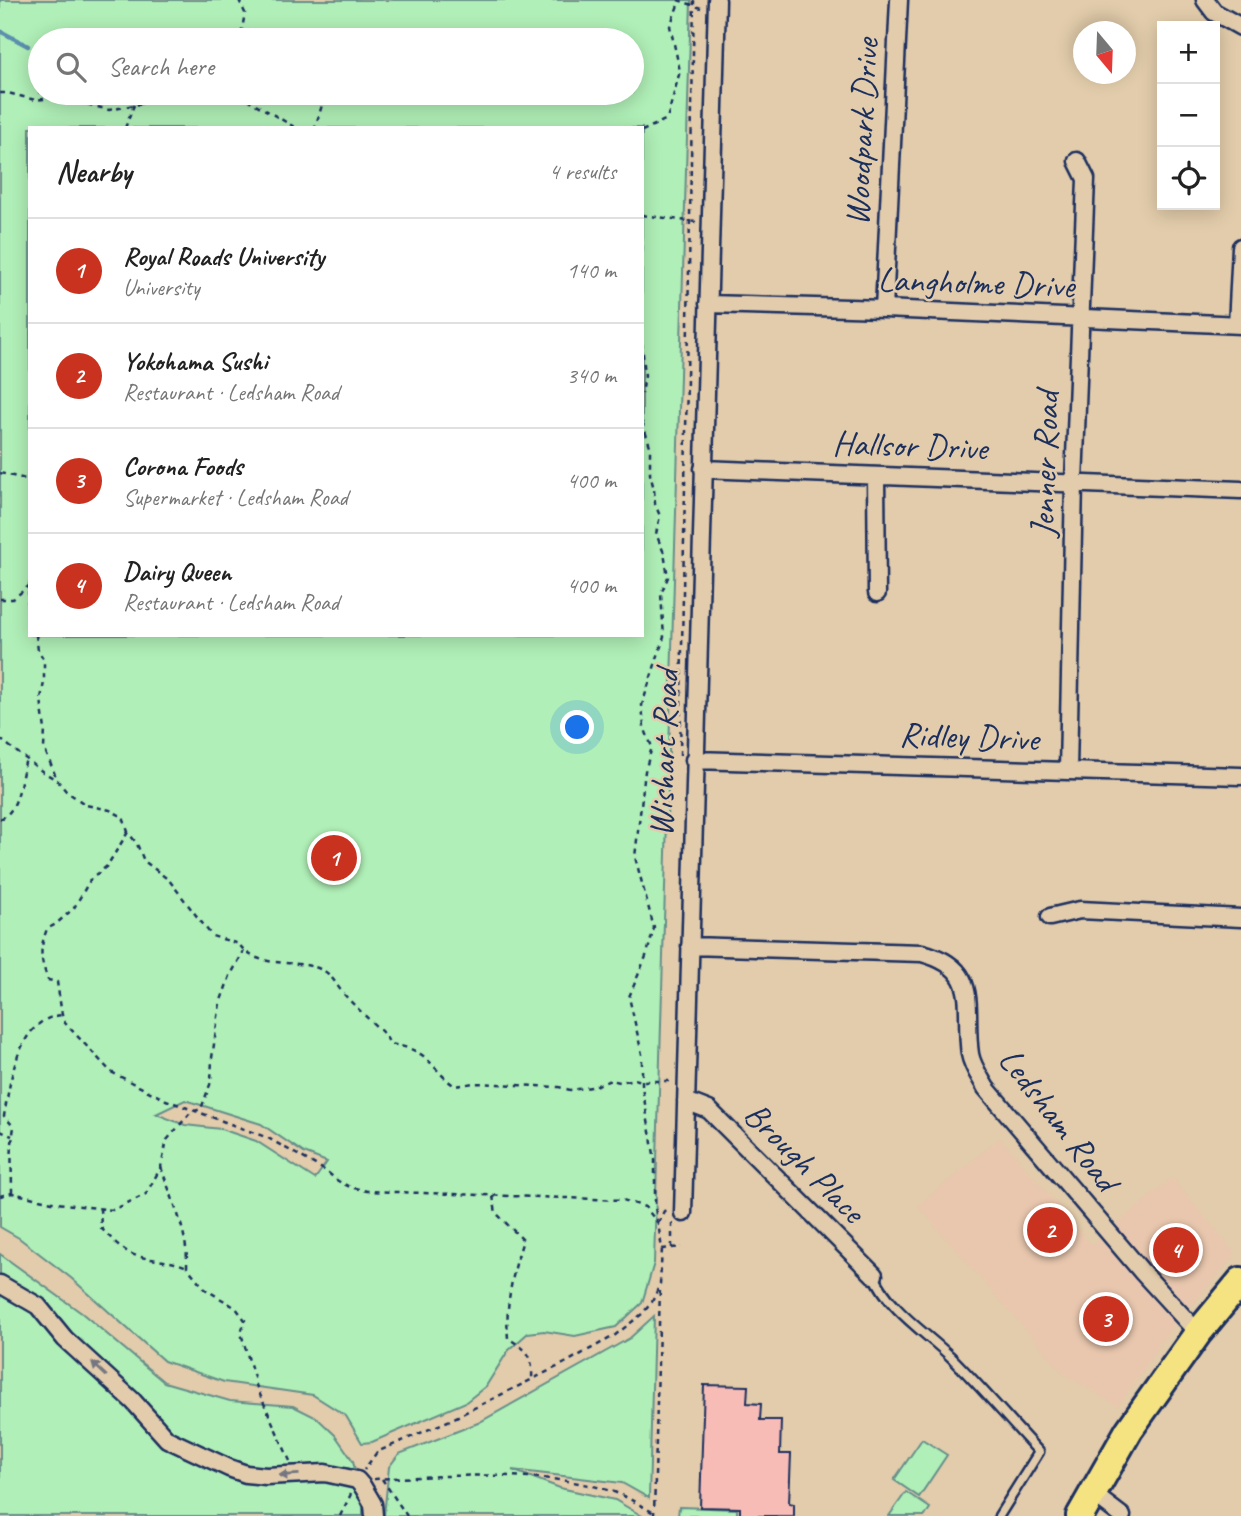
<!DOCTYPE html>
<html lang="en">
<head>
<meta charset="utf-8">
<style>
  :root { --surface:#fff; --page:#f2f2f2; --text:#222; --muted:#767676; --line:#e0e0e0; --accent:#c8321e }
  body { margin:0; font-family:Caveat,sans-serif; background:var(--page); color:var(--text) }
  .controls { position:absolute; right:21px; top:21px; display:grid; overflow:hidden; border-radius:0px; box-shadow:0 4px 18px #0003 }
  .controls button { width:63px; height:63px; display:grid; place-items:center; padding:0; border:0; border-bottom:2px solid var(--line); background:var(--surface); color:var(--text); font:35px sans-serif }
  .compass { position:absolute; left:1073px; top:21px; width:63px; height:63px; border-radius:50%; background:var(--surface); box-shadow:0 4px 18px #0003; rotate:161deg }
  .you { position:absolute; left:578px; top:728px; width:24px; height:24px; margin:-18px; border:5px solid #fff; border-radius:50%; background:#1a73e8; box-shadow:0 0 0 10px #1a73e833 }
  .badge { display:grid; place-items:center; width:46px; height:46px; border-radius:50%; background:var(--accent); color:#fff; font-size:23px; font-weight:700 }
  .pin { position:absolute; translate:-50% -50%; border:4px solid #fff; box-shadow:0 2px 7px #0006 }
  .list { margin:0; padding:0; list-style:none }
  h2 { display:flex; justify-content:space-between; align-items:center; height:91px; margin:0; padding:0 28px; font-size:30px }
  h2 small { font-size:23px; font-weight:400; color:var(--muted) }
  .list li { display:grid; grid-template-columns:46px 1fr auto; gap:21px; align-items:center; box-sizing:border-box; height:105px; padding:0 28px; border-top:2px solid var(--line) }
  .list b { display:block; font-size:26px; white-space:nowrap }
  .list p { margin:0; font-size:23px; white-space:nowrap; color:var(--muted) }
  .list em { font-size:23px; font-style:normal; color:var(--muted) }
  .icon { flex:none; width:38px; height:38px; fill:none; stroke:currentColor; stroke-width:2; stroke-linecap:round; stroke-linejoin:round }
  .map { position:relative; flex:none; width:1241px; height:1516px; overflow:hidden }
  .search { position:absolute; background:var(--surface); box-shadow:0 4px 18px #0003; left:28px; top:28px; width:616px; height:77px; display:flex; align-items:center; gap:18px; box-sizing:border-box; padding:0 24px; border-radius:38px; color:var(--muted); font-size:26px }
  .panel { position:absolute; background:var(--surface); box-shadow:0 4px 18px #0003; left:28px; top:126px; width:616px; height:511px; border-radius:0px }
  .map>svg:first-child { display:block }
</style>
</head>
<body>
<div class="map">
<svg width="1241" height="1516" viewBox="0 0 1241 1516">
  <rect width="100%" height="100%" fill="#e2ccab"/>
  <filter id="ink" filterUnits="userSpaceOnUse"><feTurbulence type="fractalNoise" baseFrequency=".0143" numOctaves="2"/><feDisplacementMap in="SourceGraphic" scale="14" xChannelSelector="R" yChannelSelector="G"/><feConvolveMatrix kernelMatrix="1 2 1 2 8 2 1 2 1" color-interpolation-filters="sRGB"/></filter>
  <g filter="url(#ink)">
    <path fill="#e9c7ae" d="M1000 1138 1092 1245 1172 1178 1236 1254 1171 1328 1118 1406 1064 1374 918 1206Z"/>
    <path fill="#b0efb7" stroke="#668f8a" stroke-width="2" fill-rule="evenodd" d="M0 0H691L654 1263 642 1303 616 1327 575 1336 544 1331 528 1333 508 1351 486 1386 466 1402 372 1442 362 1443 346 1416 313 1395 224 1382 164 1361 71 1278 19 1238 0 1227ZM40 40H632V93H40ZM30 128H642V635H30ZM185 1100 261 1124 304 1153 327 1162 315 1179 256 1141 221 1129 185 1125 156 1114Z
      M0 1254 83 1314 164 1382 230 1401 293 1406 317 1418 335 1435 353 1461 363 1507V1516H0Z
      M654 1316 649 1498 622 1483 512 1470 560 1488 615 1500 642 1516H384L389 1467 399 1454 478 1423 630 1338Z
      M922 1439 947 1455 919 1497 894 1480Z
      M906 1492 930 1508 925 1516H889Z
      M679 1507 737 1509V1516H678Z"/>
    <g fill="none" stroke-linecap="round" stroke-linejoin="round">
      <path stroke="#5a8fae" stroke-width="4.5" d="M0 31 28 46"/>
    </g>
    <path fill="#f8bcb6" stroke="#1b2f5e" stroke-width="2" d="M704 1385 748 1386 747 1403 761 1404 760 1420H781L780 1454H791L789 1503 794 1504V1516H740V1508L700 1507Z"/>
    <g fill="none" stroke-linecap="round" stroke-linejoin="round">
      <g stroke="#1b2f5e" stroke-width="13">
        <path id="service" d="M874 1275C890 1311 924 1331 951 1357 981 1387 1010 1421 1039 1452L999 1516"/>
      </g>
      <g stroke="#1b2f5e" stroke-width="21">
        <path id="minor" d="M1205 0 1214 12 1241 27
          M708 304 884 309 1241 325
          M884 309 899 0
          M1237 325 1241 247
          M703 469 1241 490
          M876 476 877 593
          M694 760 1241 776
          M1068 771 1074 482 1086 179 1077 161
          M1050 917 1080 910 1241 918
          M690 946 922 953C983 969 963 1007 970 1054 972 1066 980 1077 986 1088L1143 1273 1198 1333
          M686 1101 709 1110 874 1275
          M683 1213 717 0
          M0 1284 38 1306 65 1339 133 1401 167 1439 229 1468 246 1474 266 1476 325 1473 357 1480 363 1487 373 1504 374 1516
          M1093 1494 1122 1516"/>
      </g>
      <g stroke="#1b2f5e" stroke-width="32">
        <path id="primary" d="M1080 1516 1129 1430 1198 1333 1241 1281"/>
      </g>
      <path stroke="#1b2f5e" stroke-width="2.5" stroke-dasharray="5 5" stroke-linecap="butt" d="M239 0 245 13 240 40
        M678 0 701 8
        M0 93H8L35 100 60 97 109 110 160 100 175 93
        M228 93 247 99 296 128
        M308 93 322 105 315 128
        M125 128 134 105
        M642 131 667 119 680 71 670 26 680 0
        M642 215 696 222
        M642 343 645 376 642 394
        M642 422 650 446V474L654 489 655 504 660 516 656 534 664 553 668 577 661 594 664 637 642 705 644 727 652 747 645 771 635 857 654 928 647 954 629 997 642 1054V1087L655 1160V1207L657 1220
        M0 473 30 480
        M30 582 27 606 30 610
        M0 599H13L30 585
        M36 635 38 650 44 660V682L41 699 45 730 44 748 56 777
        M0 739 43 772 57 780 66 791 86 805 110 810 123 817 128 832 137 844 144 861 169 880 212 936 239 944C256 970 294 958 320 969 331 973 335 983 342 992 355 1007 371 1021 385 1035L390 1044C401 1046 412 1048 422 1055 434 1064 441 1077 455 1086L474 1083 559 1087 570 1090 592 1087 611 1080 620 1082 634 1079 642 1081H673
        M680 755 694 0
        M0 819C20 811 20 778 26 759
        M128 832 107 866 90 880 74 908 56 924 47 929C39 950 40 958 48 980L57 982 62 1015 65 1023 111 1072 166 1100 268 1138 326 1171 338 1181 350 1187 367 1191 623 1200 645 1207 658 1223 662 1249 660 1284 652 1302 642 1314 614 1336 565 1363 448 1421 377 1452 364 1470
        M0 1131 12 1136
        M161 1167C172 1200 188 1231 187 1267L205 1289 236 1308 245 1320 241 1333 257 1388 290 1461
        M12 1193C12 1169 10 1151 14 1127L4 1116C10 1082 18 1018 62 1015
        M0 1196 12 1193 57 1203 113 1210 146 1194 161 1167 167 1140 191 1112 201 1109 211 1082 212 1058 220 1003 230 976 244 951
        M493 1196 496 1213 523 1240C513 1271 505 1306 508 1338 528 1351 533 1354 532 1379
        M100 1208 101 1228C111 1238 123 1252 137 1256 154 1261 171 1260 187 1267
        M658 1223 664 1211 668 1209
        M672 1248V1223
        M662 1249 682 1247
        M374 1479C444 1476 543 1469 611 1491 626 1496 640 1505 654 1513
        M382 1479 407 1516
        M839 1514 840 1516
        M340 1516 351 1494
        M654 1516 660 1287"/>
      <use href="#service" stroke="#e2ccab" stroke-width="8"/>
      <use href="#minor" stroke="#e2ccab" stroke-width="16"/>
      <use href="#primary" stroke="#f5e382" stroke-width="26"/>
    </g>
    <defs><path id="oneway-solid" d="M-6-.8H1V-3.2L6.5 0L1 3.2V.8H-6Z" transform="scale(1.75)"/></defs>
    <g fill="#757681">
      <use href="#oneway-solid" transform="translate(99 1369) rotate(-137)"/>
      <use href="#oneway-solid" transform="translate(289 1475) rotate(177)"/>
    </g>
  </g>
  <g text-anchor="middle" stroke-width="5" stroke-linejoin="round" paint-order="stroke">
    <g font-size="35" fill="#1b2f5e" stroke="#e2ccab">
      <text transform="translate(861 132) rotate(-87)" y="12">Woodpark Drive</text>
      <text transform="translate(976 282) rotate(2)" y="12">Langholme Drive</text>
      <text transform="translate(910 445) rotate(2)" y="12">Hallsor Drive</text>
      <text transform="translate(1044 464) rotate(-88)" y="12">Jenner Road</text>
      <text transform="translate(969 736) rotate(2)" y="12">Ridley Drive</text>
      <text transform="translate(663 753) rotate(-88)" y="12">Wishart Road</text>
      <text transform="translate(1059 1119) rotate(52)" y="12">Ledsham Road</text>
      <text transform="translate(805 1162) rotate(45)" y="12">Brough Place</text>
    </g>
  </g>
</svg>
<div class="controls">
<button>+</button>
<button>−</button>
<button><svg class="icon" aria-label="locate" viewBox="0 0 24 24"><circle cx="12" cy="12" r="6"/><path d="M12 2v4M12 18v4M2 12h4M18 12h4"/></svg></button>
</div>
<svg class="compass" viewBox="-18 -18 36 36"><path d="M0-13l5 13h-10z" fill="#e53935"/><path d="M0 13l5-13h-10z" fill="#767676"/></svg>
<div class="you"></div>
<div class="pin badge" style="left:334px;top:858px">1</div>
<div class="pin badge" style="left:1050px;top:1230px">2</div>
<div class="pin badge" style="left:1106px;top:1319px">3</div>
<div class="pin badge" style="left:1176px;top:1250px">4</div>
<div class="search"><svg class="icon" aria-label="search" viewBox="0 0 24 24"><circle cx="10" cy="10" r="6"/><path d="M15 15l6 6"/></svg>Search here</div>
<section class="panel">
<h2>Nearby<small>4 results</small></h2>
<ul class="list">
<li><span class="badge">1</span><div><b>Royal Roads University</b><p>University</p></div><em>140 m</em></li>
<li><span class="badge">2</span><div><b>Yokohama Sushi</b><p>Restaurant · Ledsham Road</p></div><em>340 m</em></li>
<li><span class="badge">3</span><div><b>Corona Foods</b><p>Supermarket · Ledsham Road</p></div><em>400 m</em></li>
<li><span class="badge">4</span><div><b>Dairy Queen</b><p>Restaurant · Ledsham Road</p></div><em>400 m</em></li>
</ul>
</section>
</div>
</body>
</html>
